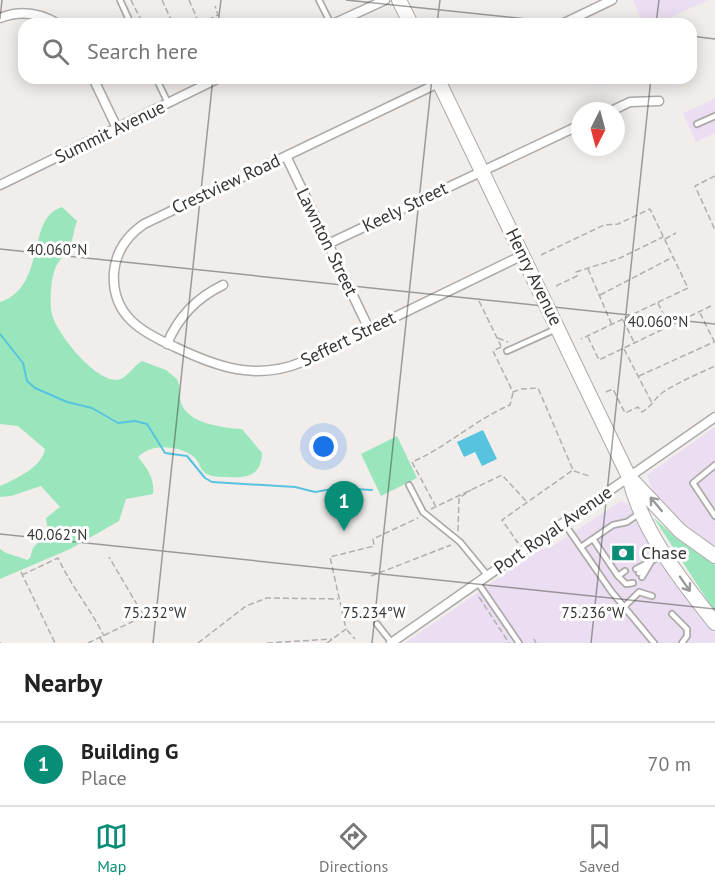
<!DOCTYPE html>
<html lang="en">
<head>
<meta charset="utf-8">
<style>
  :root { --surface:#fff; --page:#f6f6f6; --text:#222; --muted:#767676; --line:#e0e0e0; --accent:#088e76 }
  body { margin:0; font-family:"PT Sans",sans-serif; background:var(--page); color:var(--text) }
  .compass { position:absolute; left:571px; top:102px; width:54px; height:54px; border-radius:50%; background:var(--surface); box-shadow:0 3px 15px #0003; rotate:186deg }
  .you { position:absolute; left:324px; top:447px; width:21px; height:21px; margin:-15px; border:4px solid #fff; border-radius:50%; background:#1a73e8; box-shadow:0 0 0 9px #1a73e833 }
  .badge { display:grid; place-items:center; width:39px; height:39px; border-radius:50%; background:var(--accent); color:#fff; font-size:20px; font-weight:700 }
  .pin { position:absolute; translate:-50% -50px; filter:drop-shadow(0 2px 3px #0008) }
  .pin::after { content:''; position:absolute; top:32px; width:21px; height:18px; background:inherit; clip-path:polygon(0 0,100% 0,50% 100%) }
  .list { margin:0; padding:0; list-style:none }
  h2 { display:flex; justify-content:space-between; align-items:center; height:78px; margin:0; padding:0 24px; font-size:26px }
  h2 small { font-size:20px; font-weight:400; color:var(--muted) }
  .list li { display:grid; grid-template-columns:39px 1fr auto; gap:18px; align-items:center; box-sizing:border-box; height:84px; padding:0 24px; border-top:2px solid var(--line) }
  .list b { display:block; font-size:22px; white-space:nowrap }
  .list p { margin:0; font-size:20px; white-space:nowrap; color:var(--muted) }
  .list em { font-size:20px; font-style:normal; color:var(--muted) }
  .icon { flex:none; width:33px; height:33px; fill:none; stroke:currentColor; stroke-width:2; stroke-linecap:round; stroke-linejoin:round }
  .map { position:relative; flex:none; width:715px; height:643px; overflow:hidden }
  .search { position:absolute; background:var(--surface); box-shadow:0 3px 15px #0003; left:18px; right:18px; top:18px; height:66px; display:flex; align-items:center; gap:15px; box-sizing:border-box; padding:0 21px; border-radius:18px; color:var(--muted); font-size:22px }
  .sheet { height:162px; background:var(--surface) }
  nav { display:flex; justify-content:space-around; align-items:center; box-sizing:border-box; height:84px; border-top:2px solid var(--line); background:var(--surface); font-size:16px; color:var(--muted) }
  nav a { display:grid; justify-items:center; gap:3px }
  nav .on { color:var(--accent) }
  .map>svg:first-child { display:block }
</style>
</head>
<body>
<div class="map">
<svg width="715" height="643" viewBox="0 0 715 643">
  <rect width="100%" height="100%" fill="#f0edeb"/>
  <path fill="#ecdef2" d="M633 0H708L656 24H644Z
    M715 99V133L696 142 683 113Z
    M715 427V550L675 518 653 491 647 475Z
    M621 501 628 504 684 593 715 634V643H405L541 549 551 547Z"/>
  <path fill="#9ae6bc" d="M62 207 77 221C74 228 74 236 71 243 68 251 63 256 58 263 51 273 50 296 51 309 52 329 94 381 117 380 127 379 133 366 142 361L166 370 177 379C181 387 179 395 181 403 188 424 224 428 242 429L262 453C261 476 248 478 227 477 221 477 210 477 205 473 200 469 199 461 194 457 179 445 151 443 138 457 147 468 155 479 153 494L126 499 119 521 70 549 0 579V549C9 556 17 555 27 560L30 558 33 548 48 532 46 518 60 507 41 486 11 496 0 497V486C16 479 42 467 45 449L18 426 0 424V302C47 287 26 217 62 207Z
    M397 436 417 478 381 496 361 454Z
    M654 518 676 538 715 565V612Z"/>
  <path fill="#58c3df" d="M483 430 497 459 482 466 475 452 464 457 457 442Z"/>
  <g fill="none" stroke-linecap="round" stroke-linejoin="round">
    <path stroke="#58c3df" stroke-width="2" d="M0 334 23 363 27 381 35 388 67 402 92 408 118 423 135 421 147 424 165 453 187 456 205 478 212 482 295 487 315 492 338 488 372 490"/>
    <g stroke="#adaaa8" stroke-width="8">
      <path id="service" d="M120 0 131 24
        M319 0 331 24
        M156 78 168 103
        M697 124 715 116
        M507 351 556 329
        M715 465 693 483 715 516
        M409 485 423 512 460 542 488 576
        M564 523 611 591 654 643
        M593 539 618 576 625 571
        M581 547 613 525 627 522 640 513
        M636 569 663 555
        M639 573 646 566
        M618 576 626 584 633 583
        M642 577 651 562
        M478 583 519 643
        M624 607 639 592 652 596
        M672 614 687 629V636L682 643
        M377 624 392 643"/>
    </g>
    <g stroke="#adaaa8" stroke-width="11">
      <path id="minor" d="M0 18C20 10 40 13 58 24
        M333 24 385 0
        M562 24 612 0
        M93 78 117 128
        M449 78 144 224C128 235 116 251 114 272 111 315 141 332 175 347 217 367 256 381 302 362L523 255
        M611 111 630 102 659 101
        M286 156 369 329
        M0 185 219 78
        M328 244 580 125
        M167 344C178 317 196 298 223 285
        M391 643 715 417"/>
    </g>
    <g stroke="#adaaa8" stroke-width="16">
      <path id="primary" d="M399 0 411 24
        M437 78 629 477C642 532 681 580 715 623
        M629 477 680 531 715 556"/>
    </g>
    <path stroke="#b1afad" stroke-width="1.5" stroke-dasharray="6 3" stroke-linecap="butt" d="M131 0 143 24
      M162 0 173 24
      M189 0 199 23
      M200 24 218 15 215 6
      M715 176 695 186 715 230
      M665 239 676 233
      M541 255 604 225 618 224 650 209 688 288 581 339
      M588 269 612 325
      M556 286 577 276 576 272 620 258 663 237
      M600 295 673 257
      M479 301 501 346
      M658 303 669 326
      M700 313 715 343
      M623 320 634 342
      M588 337 599 360 711 306
      M498 338 508 342
      M501 347 493 351 513 392 521 389 538 388 573 470 502 520 518 543
      M624 349 652 403
      M639 376 714 342
      M606 392 613 389 625 413 638 407 642 412C651 407 654 399 662 393 678 382 698 374 715 366
      M574 471 589 476
      M436 507 412 462C447 447 473 421 510 405L513 393
      M431 509 502 475 527 502
      M458 531 459 498 471 490
      M21 572 55 643
      M22 575 58 558C71 586 90 608 104 636
      M371 576 451 545
      M479 597 509 643
      M347 630 355 639
      M100 638 103 643
      M534 639 536 643
      M0 642V643
      M88 643 140 618 142 613 109 557
      M198 643 246 606 267 598 338 599
      M267 643 332 639
      M327 643 346 629 330 557 374 546 373 539 418 518"/>
    <use href="#service" stroke="#fff" stroke-width="4.5"/>
    <use href="#minor" stroke="#fff" stroke-width="8"/>
    <use href="#primary" stroke="#fff" stroke-width="14"/>
  </g>
  <defs><path id="oneway-shaft" d="M-6 0H5M1.5-3L5.5 0L1.5 3" fill="none" stroke-width="1.6" stroke-linecap="round" stroke-linejoin="round" transform="scale(1.5)"/></defs>
  <g stroke="#9a9a9a">
    <use href="#oneway-shaft" transform="translate(656 504) rotate(-130)"/>
    <use href="#oneway-shaft" transform="translate(685 584) rotate(55)"/>
  </g>
  <path fill="none" stroke="#363534" stroke-width="1.5" stroke-opacity="0.45" d="M346 0 574 24M0 19 2 0M218 24 221 0M437 24 440 0M656 24 659 0M691 36 715 39M0 249 715 324M0 534 715 609M153 643 213 78M372 643 432 78M591 643 651 78"/>
  <defs>
    <g id="bank-bare" transform="scale(1.8)"><path d="M-6-4H6V4H-6ZM0-2.3a2.3 2.3 0 1 0 0 4.6a2.3 2.3 0 1 0 0-4.6Z" fill="#088e76" stroke="#fff" stroke-width="2.5" paint-order="stroke"/></g>
  </defs>
  <g fill-rule="evenodd">
    <use href="#bank-bare" x="623" y="553"/>
  </g>
  <g text-anchor="middle" stroke-width="6" stroke-linejoin="round" paint-order="stroke">
    <g font-size="18" fill="#363534" stroke="#fff">
      <text transform="translate(110 132) rotate(-26)" y="6">Summit Avenue</text>
      <text transform="translate(226 184) rotate(-25)" y="6">Crestview Road</text>
      <text transform="translate(405 207) rotate(-26)" y="6">Keely Street</text>
      <text transform="translate(327 242) rotate(64)" y="6">Lawnton Street</text>
      <text transform="translate(534 277) rotate(64)" y="6">Henry Avenue</text>
      <text transform="translate(348 339) rotate(-26)" y="6">Seffert Street</text>
      <text transform="translate(553 530) rotate(-35)" y="6">Port Royal Avenue</text>
    </g>
    <g font-size="18" fill="#363534" stroke="#fff" text-anchor="start">
      <text x="641" y="559">Chase</text>
    </g>
  </g>
  <g font-size="15" text-anchor="middle" fill="#363534" stroke="#fff" stroke-width="6" stroke-linejoin="round" paint-order="stroke">
    <text x="57" y="255">40.060°N</text>
    <text x="658" y="327">40.060°N</text>
    <text x="57" y="540">40.062°N</text>
    <text x="155" y="618">75.232°W</text>
    <text x="374" y="618">75.234°W</text>
    <text x="593" y="618">75.236°W</text>
  </g>
</svg>
<svg class="compass" viewBox="-18 -18 36 36"><path d="M0-13l5 13h-10z" fill="#e53935"/><path d="M0 13l5-13h-10z" fill="#767676"/></svg>
<div class="you"></div>
<div class="pin badge" style="left:344px;top:531px">1</div>
<div class="search"><svg class="icon" aria-label="search" viewBox="0 0 24 24"><circle cx="10" cy="10" r="6"/><path d="M15 15l6 6"/></svg>Search here</div>
</div>
<section class="sheet">
<h2>Nearby<small></small></h2>
<ul class="list">
<li><span class="badge">1</span><div><b>Building G</b><p>Place</p></div><em>70 m</em></li>
</ul>
</section>
<nav>
<a class="on"><svg class="icon" aria-label="map" viewBox="0 0 24 24"><path d="M3 6l6-2 6 2 6-2v14l-6 2-6-2-6 2zM9 4v14M15 6v14"/></svg>Map</a>
<a><svg class="icon" aria-label="directions" viewBox="0 0 24 24"><path d="M12 3l9 9-9 9-9-9zM9 14v-3h6M13 9l2 2-2 2"/></svg>Directions</a>
<a><svg class="icon" aria-label="saved" viewBox="0 0 24 24"><path d="M7 4h10v16l-5-4-5 4z"/></svg>Saved</a>
</nav>
</body>
</html>
